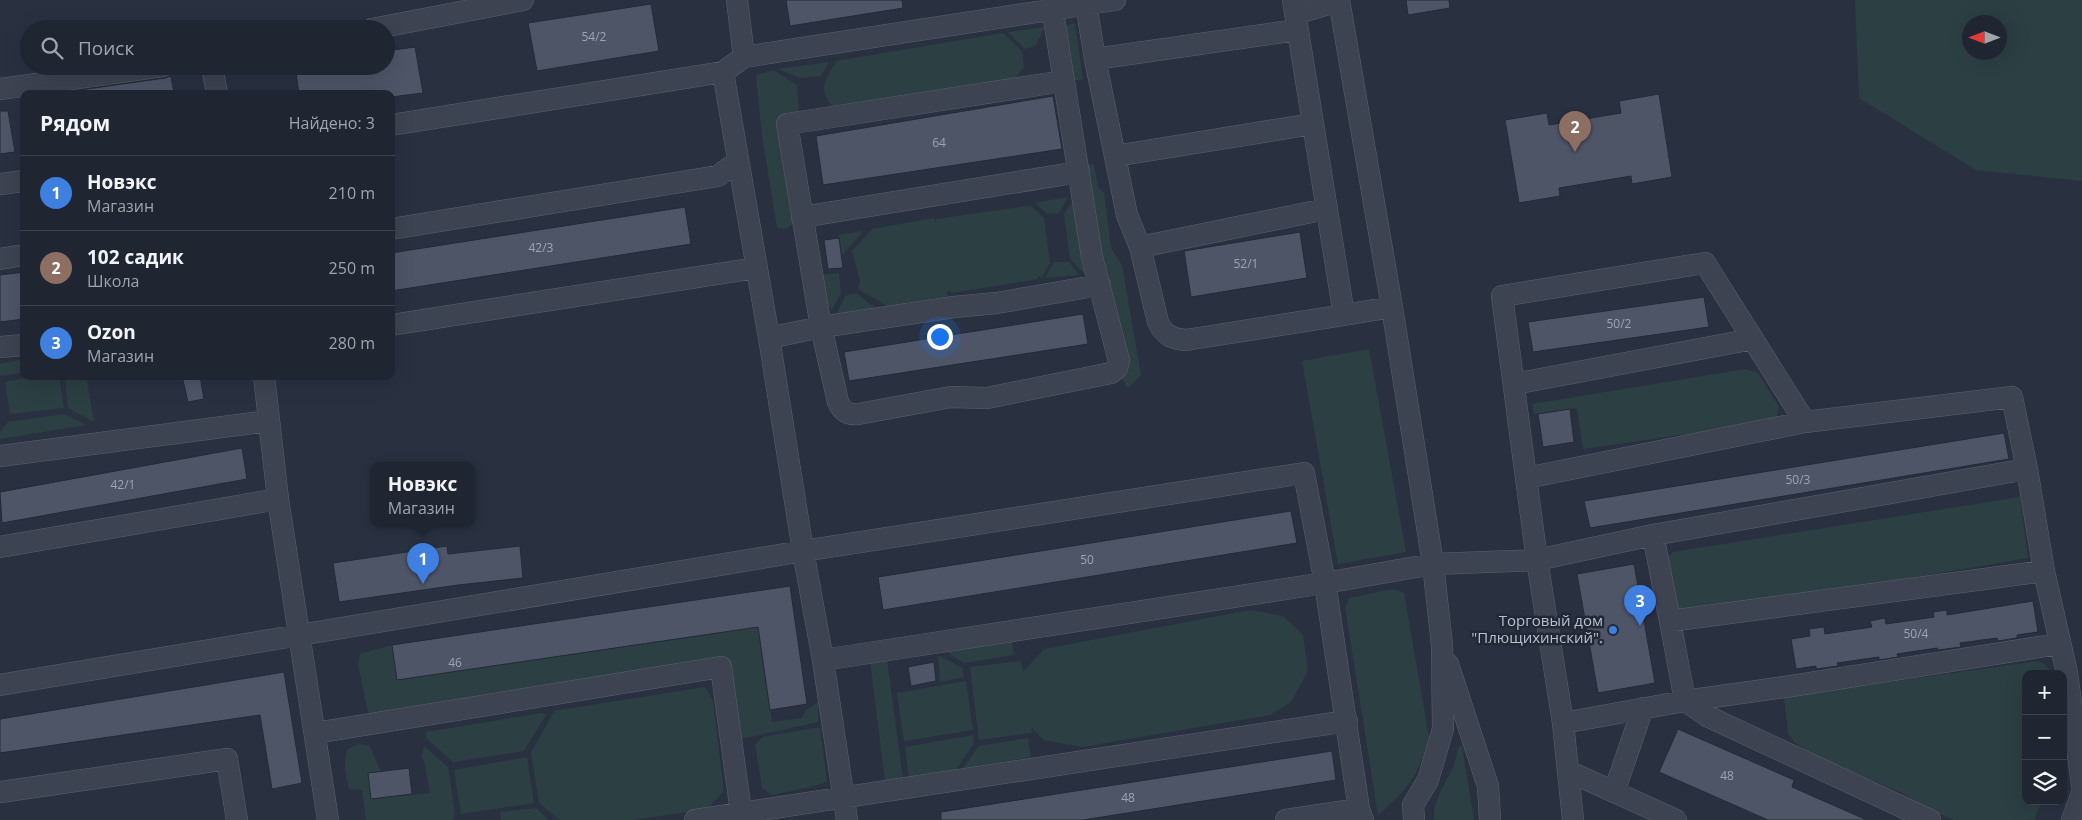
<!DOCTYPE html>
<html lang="ru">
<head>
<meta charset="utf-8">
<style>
  :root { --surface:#1f2531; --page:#272d39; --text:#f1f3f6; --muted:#a1a5ab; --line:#3c424d; --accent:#1a73e8 }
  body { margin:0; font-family:"Open Sans",sans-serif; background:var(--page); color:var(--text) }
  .controls { position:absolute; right:15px; bottom:15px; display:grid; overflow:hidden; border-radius:10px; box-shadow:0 5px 20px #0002 }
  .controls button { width:45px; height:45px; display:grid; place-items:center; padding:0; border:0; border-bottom:1px solid var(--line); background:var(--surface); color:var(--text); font:25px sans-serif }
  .compass { position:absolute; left:1962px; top:15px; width:45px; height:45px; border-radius:50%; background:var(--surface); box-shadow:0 5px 20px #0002; rotate:270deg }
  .you { position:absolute; left:939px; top:336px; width:18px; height:18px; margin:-12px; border:4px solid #fff; border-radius:50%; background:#1a73e8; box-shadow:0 0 0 8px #1a73e833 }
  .badge { display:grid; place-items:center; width:32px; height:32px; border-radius:50%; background:var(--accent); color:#fff; font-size:16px; font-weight:700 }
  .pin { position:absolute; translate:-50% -41px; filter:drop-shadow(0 1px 2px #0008) }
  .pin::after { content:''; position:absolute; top:26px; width:18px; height:15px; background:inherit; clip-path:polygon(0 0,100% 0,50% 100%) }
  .popup { position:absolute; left:370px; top:462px; width:105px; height:65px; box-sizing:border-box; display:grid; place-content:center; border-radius:10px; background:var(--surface); filter:drop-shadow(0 1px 4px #0005); font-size:16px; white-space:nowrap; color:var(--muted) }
  .popup b { font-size:19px; color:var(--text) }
  .popup::after { content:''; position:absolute; left:50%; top:100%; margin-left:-10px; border:10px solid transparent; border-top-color:var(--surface) }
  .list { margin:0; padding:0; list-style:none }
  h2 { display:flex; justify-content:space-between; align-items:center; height:65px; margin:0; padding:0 20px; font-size:21px }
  h2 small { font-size:16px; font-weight:400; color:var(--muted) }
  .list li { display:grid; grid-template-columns:32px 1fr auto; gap:15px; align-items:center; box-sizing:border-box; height:75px; padding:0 20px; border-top:1px solid var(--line) }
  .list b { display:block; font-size:19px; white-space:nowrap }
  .list p { margin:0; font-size:16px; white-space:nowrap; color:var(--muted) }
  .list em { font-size:16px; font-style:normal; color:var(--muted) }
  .icon { flex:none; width:28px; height:28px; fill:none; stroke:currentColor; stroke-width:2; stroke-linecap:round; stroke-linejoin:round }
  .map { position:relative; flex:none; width:2082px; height:820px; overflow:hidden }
  .search { position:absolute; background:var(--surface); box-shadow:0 5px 20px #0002; left:20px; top:20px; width:375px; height:55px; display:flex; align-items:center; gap:12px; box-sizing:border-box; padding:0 18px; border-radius:28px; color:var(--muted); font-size:19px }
  .panel { position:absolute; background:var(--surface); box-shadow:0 5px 20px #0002; left:20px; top:90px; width:375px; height:290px; border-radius:10px }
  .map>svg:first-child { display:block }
</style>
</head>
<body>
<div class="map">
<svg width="2082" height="820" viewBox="0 0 2082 820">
  <rect width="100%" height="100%" fill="#293141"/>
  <path fill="#2c3f43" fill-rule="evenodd" d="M1855 0H2082V181L1976 170 1859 98ZM1970 22H2000V52H1970Z
    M1075 23 1083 80H1075L1066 25Z
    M1045 27 1035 46 1025 49 1008 32Z
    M1003 33 1022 51 1024 67 1009 86 839 114C818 90 821 88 836 61Z
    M829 62 821 76 800 78 778 69Z
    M774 70 797 85 799 110 786 130 794 223 787 229 777 228 762 135 756 75Z
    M1085 164 1094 165 1098 187 1104 193 1111 248 1122 265 1141 375 1128 388 1122 379V367L1103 273Z
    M1076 196 1090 271 1085 274 1070 259 1064 214Z
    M1068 197 1059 213 1047 214 1035 203Z
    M1029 204 1044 218 1050 263 1041 279 1040 276H1038V279L951 293 950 291H947L948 296 887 306 858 289 860 281 852 251 872 229 934 218 936 223V219L1027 206 1029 207Z
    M861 231V234L842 255 839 235Z
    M1054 262H1069L1079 275 1045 278Z
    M839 273 841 293 832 310 827 303 822 275Z
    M856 293 877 309 837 313 845 296Z
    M1369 349 1406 552 1338 564 1302 361Z
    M24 359V372L2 376 0 375V364Z
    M1746 369 1758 373 1779 407 1776 419 1770 422 1583 449 1577 408 1534 414 1532 404Z
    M39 376H59L64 408 10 414 5 382Z
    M65 376H86L94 422 68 408Z
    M64 414 86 425 0 439V432L8 422Z
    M2020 497 2028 558 1846 589 1682 611 1673 604 1665 560 1673 552Z
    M1393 589 1404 593 1429 737C1419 776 1407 790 1378 815L1345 607 1349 598Z
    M1250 610 1283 616 1303 635 1308 671 1291 702 1270 715 1082 747 1044 740 1031 727 1032 733 979 740 970 667 1021 661 1023 672 1044 649Z
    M758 627 772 722 802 718 806 710 818 702V722L732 741 721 667 375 719 368 711 358 665 360 654 392 645 397 680Z
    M1011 636 1014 655 964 663 942 649Z
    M938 655 963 668 964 677 940 682Z
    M887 659 903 779 885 781 870 661Z
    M2038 661C2044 664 2050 667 2051 674H2026V801H2042L2034 820H1954L1930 810 1900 792 1811 754 1794 742 1788 733 1784 697Z
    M966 681 973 730 904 741 897 693Z
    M705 687 713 701 724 791 707 809 633 820H560L539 803 531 753 554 711Z
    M542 713 546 715 524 751 453 762 426 738V732Z
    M814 728H820L827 782 810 787 772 795 762 788 755 744 763 737Z
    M973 735 974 743 956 770 909 778 905 747Z
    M1028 738 1031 757 963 768 979 746Z
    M359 744 370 746 381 772 372 799 430 793 424 760 421 759 424 746 448 767 455 814 453 820H366L362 790 349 789C346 776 342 762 348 749Z
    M1462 746 1474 820H1434C1432 794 1456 773 1458 748Z
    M527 757 534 803 461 814 454 770Z
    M536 808 549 820H501L500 812Z"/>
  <path fill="#4e5567" stroke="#242a38" d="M786 0H902L903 8 790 26Z
    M1406 0H1449L1450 8 1408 15Z
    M651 4 659 51 537 71 528 23Z
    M415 47 423 93 391 97V94H299L295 66H386V51Z
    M171 76 174 94H80V90L165 78Z
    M1659 94 1672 177 1632 184 1631 176 1559 188 1560 196 1519 203 1505 120 1547 113 1549 125 1621 113 1619 101Z
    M1053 96 1062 149 823 185 816 136Z
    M0 111H8L15 152 0 154Z
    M685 207 691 244 391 291V253Z
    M1300 232 1307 278 1191 297 1184 251Z
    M839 238 843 268 828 269 824 240Z
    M24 272V319L0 322V275Z
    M1704 297 1709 327 1533 352 1528 322Z
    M1083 314 1088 344 849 381 844 352Z
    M182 376H200L204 399 188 402Z
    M1570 409 1574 442 1543 447 1538 414Z
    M2004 433 2009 459 1590 528 1584 501Z
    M242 448 247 479 2 523 0 492Z
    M1291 511 1297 543 883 610 878 577Z
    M447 546 448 554 520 546 523 578 458 585 339 602 333 563Z
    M1634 564 1655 683 1598 693 1577 574Z
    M790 586 807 704 770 710 758 627 397 680 392 645Z
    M2033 601 2038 632 2017 635V638L1998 641 1997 638 1960 643 1961 647 1938 650 1937 648 1897 654 1898 657 1879 660V657L1837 663 1838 666 1816 669V666L1796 669 1791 639 1810 636 1809 629 1824 627 1825 634 1872 627 1870 621 1885 618 1886 624 1934 617 1933 612 1947 610V615Z
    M934 662 936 681 911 686 908 667Z
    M284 672 302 783 272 789 260 715 0 753V719Z
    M1678 729 1794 780 1792 787 1867 820H1768L1659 772Z
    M1332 751 1336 780 1083 820H941V812Z
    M409 768 412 794 371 799 368 773Z"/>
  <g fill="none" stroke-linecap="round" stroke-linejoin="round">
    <g stroke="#5b616e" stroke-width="22">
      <path id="minor" d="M737 0 744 57
        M1051 0 1092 257 1119 361 1117 368 1111 373 987 398 951 397 858 414C848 415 842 411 838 402L821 327 787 124 1064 81
        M1293 0 1344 315 1392 307
        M1339 0 1392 307 1433 564 1442 645 1443 729 1428 780 1413 805 1414 820
        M1086 4 1095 59 1127 215 1140 247 1158 322C1164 335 1172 339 1186 340L1344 315
        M1295 14 1339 1
        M372 29 523 0
        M1095 59 1297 30
        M212 66 217 94
        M723 72 769 338 803 551 823 660 847 820
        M0 89 163 66
        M391 125 723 72 744 57 1115 0
        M1115 156 1312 124
        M0 184 24 181
        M802 217 1079 172
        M391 229 718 176 738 161
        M1140 247 1326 209
        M0 259 24 255
        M391 325 756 268
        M769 338 821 327 954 307 997 303 1100 285
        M0 347 24 345
        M264 376 278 499 328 820
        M1514 384 1753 339
        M0 456 269 421
        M2027 469 1653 535 1537 560 1526 478 1805 422 2012 397 2027 469 2044 571 2067 673 2082 785
        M1526 478 1502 296 1705 263 1805 422
        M1653 535 1670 621
        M0 547 278 499
        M2044 571 1670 621 1685 701 1785 687 2059 644
        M823 660 1325 583 1359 809 1363 820
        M1448 664 1488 786 1490 820
        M0 685 803 551 1304 473 1325 583 1433 564 1537 560 1563 723 1685 701 1707 716 1930 820
        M1563 723 1573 820
        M315 733 721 667 741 812
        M1568 771 1676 820
        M0 792 227 759 237 820
        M1614 792 1643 708
        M695 820 1347 721
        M1286 820 1359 809
        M2072 820 2082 793"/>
    </g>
    <use href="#minor" stroke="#3d4351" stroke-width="21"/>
  </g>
  <circle fill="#3f7fe0" stroke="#222836" stroke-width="2" cx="1613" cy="630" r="5"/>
  <g text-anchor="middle" stroke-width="5" stroke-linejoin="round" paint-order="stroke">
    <g font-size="12" fill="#9fa4b2">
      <text x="594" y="41">54/2</text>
      <text x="939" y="147">64</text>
      <text x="541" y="252">42/3</text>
      <text x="1246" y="268">52/1</text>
      <text x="1619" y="328">50/2</text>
      <text x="1798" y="484">50/3</text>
      <text x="123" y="489">42/1</text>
      <text x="1087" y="564">50</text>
      <text x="1916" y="638">50/4</text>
      <text x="455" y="667">46</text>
      <text x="1727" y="780">48</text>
      <text x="1128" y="802">48</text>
    </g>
    <g font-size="15" fill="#babfcb" stroke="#222836" text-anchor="end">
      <text x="1603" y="626">Торговый дом<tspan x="1603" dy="17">"Плющихинский".</tspan></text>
    </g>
  </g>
</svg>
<div class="controls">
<button>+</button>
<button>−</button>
<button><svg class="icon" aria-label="layers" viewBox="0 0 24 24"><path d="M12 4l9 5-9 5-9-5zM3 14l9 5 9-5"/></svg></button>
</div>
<svg class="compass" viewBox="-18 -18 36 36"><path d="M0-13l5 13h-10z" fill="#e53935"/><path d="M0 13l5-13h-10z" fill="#a1a5ab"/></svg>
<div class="you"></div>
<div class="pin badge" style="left:423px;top:584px;background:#3f7fe0">1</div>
<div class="popup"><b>Новэкс</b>Магазин</div>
<div class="pin badge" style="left:1575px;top:152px;background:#8d6e63">2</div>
<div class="pin badge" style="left:1640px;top:626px;background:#3f7fe0">3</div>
<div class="search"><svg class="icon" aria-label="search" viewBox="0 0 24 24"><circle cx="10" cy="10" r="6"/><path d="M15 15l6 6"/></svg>Поиск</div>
<section class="panel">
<h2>Рядом<small>Найдено: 3</small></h2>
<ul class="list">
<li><span class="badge" style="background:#3f7fe0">1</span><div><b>Новэкс</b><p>Магазин</p></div><em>210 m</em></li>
<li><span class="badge" style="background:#8d6e63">2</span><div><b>102 садик</b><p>Школа</p></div><em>250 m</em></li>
<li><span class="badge" style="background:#3f7fe0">3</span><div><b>Ozon</b><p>Магазин</p></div><em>280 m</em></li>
</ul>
</section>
</div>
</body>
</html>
